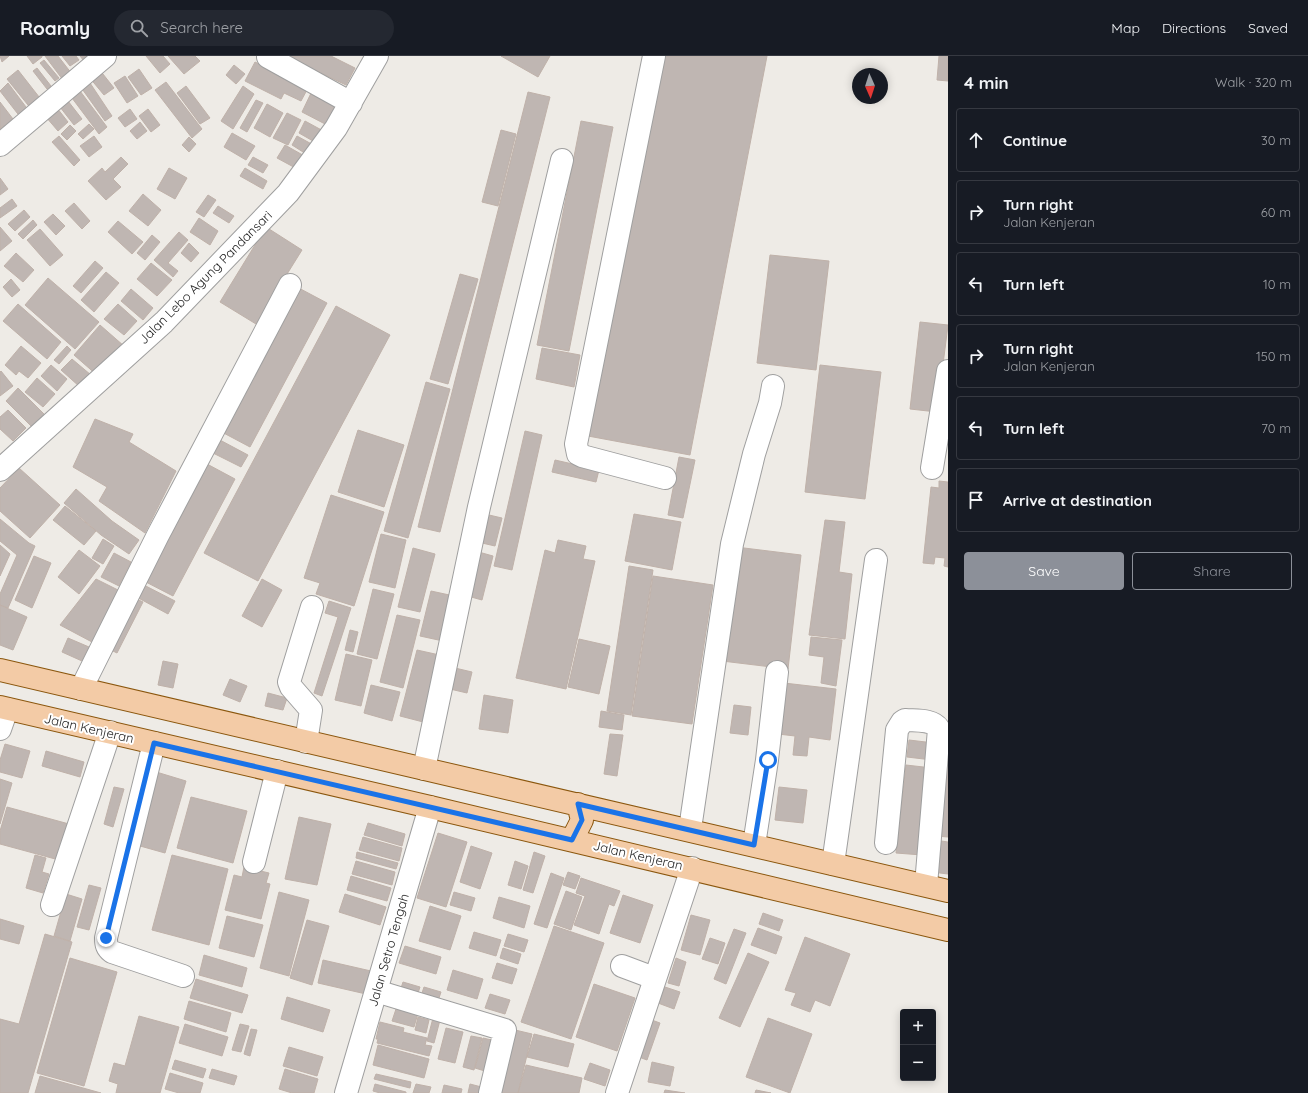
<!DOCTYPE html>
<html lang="en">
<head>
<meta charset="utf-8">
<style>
  :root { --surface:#171b24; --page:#242831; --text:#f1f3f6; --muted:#9ea1a6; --line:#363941; --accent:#8c9099 }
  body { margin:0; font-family:Quicksand,sans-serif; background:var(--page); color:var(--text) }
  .controls { position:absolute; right:12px; bottom:12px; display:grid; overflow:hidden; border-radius:4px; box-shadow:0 2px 10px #0003 }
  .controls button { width:36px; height:36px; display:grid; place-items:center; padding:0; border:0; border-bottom:1px solid var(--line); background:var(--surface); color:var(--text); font:20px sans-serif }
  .compass { position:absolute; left:852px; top:12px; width:36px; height:36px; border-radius:50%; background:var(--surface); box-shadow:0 2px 10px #0003; rotate:177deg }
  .stop { position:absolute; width:12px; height:12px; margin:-9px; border:3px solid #1a73e8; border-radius:50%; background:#fff }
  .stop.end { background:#1a73e8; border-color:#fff; box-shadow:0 1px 4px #0008 }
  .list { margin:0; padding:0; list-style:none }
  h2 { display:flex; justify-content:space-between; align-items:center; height:52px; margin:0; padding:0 16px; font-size:17px }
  h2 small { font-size:13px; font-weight:400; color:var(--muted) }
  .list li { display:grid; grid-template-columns:26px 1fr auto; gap:12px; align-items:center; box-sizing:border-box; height:64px; margin:0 8px 8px; padding:0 8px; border:1px solid var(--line); border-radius:4px }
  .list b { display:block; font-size:15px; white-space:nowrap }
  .list p { margin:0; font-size:13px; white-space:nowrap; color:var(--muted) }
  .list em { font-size:13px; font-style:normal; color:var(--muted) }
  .actions { display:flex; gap:8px; padding:12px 16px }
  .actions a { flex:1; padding:9px 0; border:1px solid var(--accent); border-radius:4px; text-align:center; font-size:14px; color:var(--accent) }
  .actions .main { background:var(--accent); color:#fff }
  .icon { flex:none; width:22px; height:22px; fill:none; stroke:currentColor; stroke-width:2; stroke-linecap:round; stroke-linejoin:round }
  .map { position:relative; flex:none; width:948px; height:1037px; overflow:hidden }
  header { display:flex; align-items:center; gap:24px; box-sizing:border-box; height:56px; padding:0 20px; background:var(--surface); border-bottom:1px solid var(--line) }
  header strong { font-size:19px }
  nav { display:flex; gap:22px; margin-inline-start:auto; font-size:14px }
  .search { width:280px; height:36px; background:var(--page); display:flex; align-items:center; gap:10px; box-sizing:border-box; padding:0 14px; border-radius:22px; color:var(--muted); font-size:15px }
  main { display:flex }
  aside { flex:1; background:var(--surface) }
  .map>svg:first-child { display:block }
</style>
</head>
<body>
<header>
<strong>Roamly</strong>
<div class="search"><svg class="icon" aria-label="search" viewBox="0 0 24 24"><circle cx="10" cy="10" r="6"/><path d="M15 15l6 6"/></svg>Search here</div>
<nav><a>Map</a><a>Directions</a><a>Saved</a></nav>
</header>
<main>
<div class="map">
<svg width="948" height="1037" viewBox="0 0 948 1037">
  <rect width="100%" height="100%" fill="#eeebe6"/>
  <path fill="#bfb6b2" stroke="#bfb1a9" d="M0 0H9L2 6Z
    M27 0H42V1L33 8Z
    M45 0H58L72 18 63 24Z
    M62 0H76L79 4 70 10Z
    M80 0H91L84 5Z
    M146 0H163L170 8 160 17Z
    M168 0H195L200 5 184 18Z
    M290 0H331L355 12 346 29 289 2Z
    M501 0H550L538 21Z
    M662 0H767L690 399 588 380Z
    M939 0H948V25L937 24Z
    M44 4 59 22 55 25 40 7Z
    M255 6 308 32 301 45 284 37 281 43 245 25Z
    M234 9 245 18 236 28 226 19Z
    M37 12 51 30 47 33 33 15Z
    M99 13 114 32 104 39 89 21Z
    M139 13 152 32 141 39 128 21Z
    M18 14 43 46 32 54 7 23Z
    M125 20 138 40 127 47 114 27Z
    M88 24 112 60 105 65 80 30Z
    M166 26 202 73 192 82 155 34Z
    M8 27 29 55 21 62 0 35Z
    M186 30 210 62 200 68 177 37Z
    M243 30 254 38 233 73 221 65Z
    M77 31 107 71 99 78 69 38Z
    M313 33 338 46 327 69 302 56Z
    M528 36 550 41 440 476 418 471Z
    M256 44 263 47 247 76 240 72Z
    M68 45 82 63 74 69 60 51Z
    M0 46 13 63 0 73Z
    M267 48 283 57 270 81 254 72Z
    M57 52 68 66 58 75 46 61Z
    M130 53 137 63 125 71 118 62Z
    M148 53 160 69 151 76 139 60Z
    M287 57 301 64 288 89 273 82Z
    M305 65 327 77 320 89 299 77Z
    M581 65 613 71 569 295 537 289Z
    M140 66 147 75 137 83 130 75Z
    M89 68 94 73 83 83 78 78Z
    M70 69 76 75 67 84 61 78Z
    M501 74 516 78 498 150 482 146Z
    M232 77 255 90 246 104 224 91Z
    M59 80 80 104 74 110 52 86Z
    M94 80 102 91 89 101 80 90Z
    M297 80 317 91 311 101 292 89Z
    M189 81 196 88 189 96 182 89Z
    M285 89 308 102 301 115 277 102Z
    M121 101 128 108 113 123 121 131 106 144 88 125 102 112 105 116Z
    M253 101 268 109 263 117 248 109Z
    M169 112 187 122 175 143 157 133Z
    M245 112 267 125 263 133 240 120Z
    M0 122 8 133 0 139Z
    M143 138 161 154 148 170 129 155Z
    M208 139 216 144 204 161 196 156Z
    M12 143 17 150 0 162V152Z
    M74 147 90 165 82 173 65 155Z
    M218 150 234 160 229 167 213 157Z
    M24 154 30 161 15 175 8 168Z
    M53 158 65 170 56 179 44 166Z
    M199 162 218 175 210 189 190 176Z
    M33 164 37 169 23 183 18 178Z
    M118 165 143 186 132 198 108 176Z
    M0 171 12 185 0 195Z
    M266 171 302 194 256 268 220 246Z
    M40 173 63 199 50 210 27 184Z
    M179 176 188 184 168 207 178 215 173 221 154 204Z
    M152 179 160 186 145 204 137 197Z
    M189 187 199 197 191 206 181 197Z
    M16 197 34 214 23 226 4 210Z
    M770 199 829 205 816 314 757 307Z
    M95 205 103 212 81 237 73 230Z
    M151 207 172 224 157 240 137 223Z
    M106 216 119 227 94 256 81 244Z
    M460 218 478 223 448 328 430 323Z
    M48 222 99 266 75 293 25 249Z
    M11 223 20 234 12 241 3 231Z
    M295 230 327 247 250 391 218 374Z
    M131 233 153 252 143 264 121 245Z
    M18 248 61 286 47 303 3 265Z
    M118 248 137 265 124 279 104 263Z
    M336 250 390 279 258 525 204 497Z
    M920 266 948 269 937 356 910 353Z
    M100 269 124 290 98 320 74 299Z
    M21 290 41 307 28 322 19 315 16 319 5 309Z
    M67 290 71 294 59 308 54 304Z
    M542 292 580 299 574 331 536 323Z
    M72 303 91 319 80 331 61 314Z
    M51 309 67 323 57 335 41 320Z
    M820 309 881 316 865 443 805 436Z
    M1 315 13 330 0 340V316Z
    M37 322 55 338 43 351 25 336Z
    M426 326 450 333 408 482 384 475Z
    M18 332 47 361 34 373 6 345Z
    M8 354 26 372 13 385 0 373V361Z
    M95 363 133 378 129 386 176 415 145 477 99 445 107 431 73 411Z
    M358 374 404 389 384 451 338 436Z
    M525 375 542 379 512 514 494 510Z
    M218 383 248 399 241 411 211 396Z
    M679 401 695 404 683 462 668 459Z
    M555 404 599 414 596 426 552 416Z
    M207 408 235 423 173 540 144 525Z
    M19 412 60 449 30 482 0 455V432Z
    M939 425 948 426V511L944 510 945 502 935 501 934 508 923 507 931 431 939 432Z
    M76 433 112 465 139 484 129 498 101 479 64 447Z
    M331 439 384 456 354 550 316 538 320 527 304 522Z
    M65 450 96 475 84 489 53 464Z
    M634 458 681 466 672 514 625 505Z
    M489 459 502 462 495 490 482 487Z
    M0 463 29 487 35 490 8 552 0 549V538L17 499 0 485Z
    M825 464 845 466 839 516 852 518 845 583 809 579Z
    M381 478 406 484 395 532 369 526Z
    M103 483 114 490 103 508 92 502Z
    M558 484 586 490 583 503 595 505 566 633 516 622 545 494 555 497Z
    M0 489 10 498 0 520Z
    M736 491 801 499 788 613 722 605Z
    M413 492 435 498 420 556 398 551Z
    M79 494 100 510 79 538 58 521Z
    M475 495 493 500 482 544 464 539Z
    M114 497 131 506 119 530 101 521Z
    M34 500 51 507 32 552 15 544Z
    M629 510 653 514 631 659 607 655Z
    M653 520 713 529 692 668 632 660Z
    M96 523 118 534 92 586 60 569Z
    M262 523 282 534 262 571 242 560Z
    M138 526 175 545 168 558 131 538Z
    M373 533 394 538 377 603 357 598Z
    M431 535 454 540 443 585 420 580Z
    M130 540 143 546 117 597 103 590Z
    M329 545 351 552 322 640 314 637 338 561 325 557Z
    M0 549 27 561 13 594 0 589Z
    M397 559 420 564 403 632 380 626Z
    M350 574 358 576 353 596 345 594Z
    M811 581 842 584 836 630 821 627 824 601 809 599Z
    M68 582 89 591 82 605 62 596Z
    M579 583 610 590 599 638 568 631Z
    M417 594 444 600 427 667 400 660Z
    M346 598 372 604 361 650 335 644Z
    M163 605 178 608 173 632 158 629Z
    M455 612 472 616 467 637 450 633Z
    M230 623 247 630 240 646 223 639Z
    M784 627 836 633 830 684 809 681 807 700 793 699 795 680 778 678Z
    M371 629 400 636 392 665 364 657Z
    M268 637 287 642 283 654 265 650Z
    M484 639 513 644 508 677 479 673Z
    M734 649 751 651 748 679 730 677Z
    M601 655 624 659 622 674 599 671Z
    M948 670V781L936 780Z
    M610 678 623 679 617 720 604 718Z
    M909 684 934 687 932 704 907 701Z
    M5 688 30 695 22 722 0 716V704Z
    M46 695 84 706 80 721 42 710Z
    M906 709 932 712 922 799 896 797Z
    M153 715 186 725 165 797 133 788Z
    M0 723 12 727 0 768Z
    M114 731 124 733 113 771 104 768Z
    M779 731 807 734 803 767 775 764Z
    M191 741 247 755 233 807 177 792Z
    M7 751 69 768 59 804 0 788V775Z
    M299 761 331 768 317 829 285 823Z
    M368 767 405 778 402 790 364 779Z
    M438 777 467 786 446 851 417 842Z
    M363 781 402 792 399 805 359 794Z
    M935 784 948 786V818L932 816Z
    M471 790 492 797 480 833 460 826Z
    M357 796 398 807 396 813 356 802Z
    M534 796 545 800 533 837 523 834Z
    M35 799 46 802 42 816 49 818 43 837 26 832Z
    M172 799 228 813 209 889 152 874Z
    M356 805 395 816 392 829 352 818Z
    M515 805 528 810 521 833 508 829Z
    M244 811 269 817 266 827 270 828 261 863 225 854 234 819 242 821Z
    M568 816 580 820 575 833 563 829Z
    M551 817 564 822 547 872 534 868Z
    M351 820 391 832 387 845 347 834Z
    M581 822 620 835 614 850 609 848 599 878 574 869 585 840 576 837Z
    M89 829 101 832 89 874 77 871Z
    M566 835 582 841 571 874 554 868Z
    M279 836 309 844 289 920 260 912Z
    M454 836 475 842 471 855 450 849Z
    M66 838 82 843 70 885 54 880Z
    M345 838 386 851 380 869 339 856Z
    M623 839 653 849 640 887 610 877Z
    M499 841 530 850 524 872 493 862Z
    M430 850 461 860 450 894 419 885Z
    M763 857 783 864 779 875 759 868Z
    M691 859 710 864 700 899 681 894Z
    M227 860 263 869 254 901 219 892Z
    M0 863 24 870 19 888 0 883Z
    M307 864 329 870 312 929 290 922Z
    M554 870 604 887 571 983 521 966Z
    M758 872 782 881 776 898 751 889Z
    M734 873 746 877 726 928 714 923Z
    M474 876 501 884 496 900 469 892Z
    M45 878 72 886 28 1037H0V963L19 968Z
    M508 878 528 884 524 896 504 890Z
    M805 881 850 898 830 950 815 944 810 956 791 949 796 937 785 934Z
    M710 882 725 887 718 908 702 903Z
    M405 890 441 901 436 918 399 907Z
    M503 892 521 898 518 908 500 902Z
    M748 897 769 906 740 971 719 962Z
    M204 899 247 912 242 931 199 919Z
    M70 902 117 916 84 1030 37 1017Z
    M676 902 686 906 679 930 668 927Z
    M323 904 371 915 366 938 318 927Z
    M497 907 517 913 512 928 492 922Z
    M453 914 483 923 477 943 447 934Z
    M196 923 248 939 242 957 190 942Z
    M403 926 420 931 417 940 400 935Z
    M594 928 635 942 617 995 576 981Z
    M424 931 441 936 438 945 421 940Z
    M665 931 680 936 674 953 658 947Z
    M490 938 510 944 505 958 485 952Z
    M287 941 330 954 323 976 281 963Z
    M189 945 231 957 226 976 184 963Z
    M398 947 419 954 414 971 392 965Z
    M139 960 179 971 160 1037H116L118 1028 109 1025 114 1007 125 1010Z
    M418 961 429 964 426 977 415 974Z
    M433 962 440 964 434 987 427 985Z
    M768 962 812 978 790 1037 746 1021Z
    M649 963 660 967 647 1004 636 1000Z
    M380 966 404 972 403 976 427 982 425 989 432 990 429 1000 377 987 378 983H376Z
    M185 968 228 981 222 1000 179 987Z
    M240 968 249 970 241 996 232 994Z
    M446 972 463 976 455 1007 438 1003Z
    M251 973 257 974 250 1000 244 998Z
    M511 973 532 978 518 1037H495Z
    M534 978 574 988 568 1011 527 1001Z
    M471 980 482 982 474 1014 463 1011Z
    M483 982 496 985 488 1016 475 1012Z
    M378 989 429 1003 424 1022 373 1009Z
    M289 991 323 1001 317 1020 283 1010Z
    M175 1004 206 1013 203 1022 172 1013Z
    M652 1006 674 1011 670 1030 648 1026Z
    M590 1007 610 1014 605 1030 584 1023Z
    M526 1009 582 1022 579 1037H518Z
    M212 1013 237 1020 234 1029 209 1022Z
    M285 1013 318 1023 314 1037H292L279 1033Z
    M170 1017 203 1027 200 1037H179L165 1033Z
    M376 1018 411 1026 410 1032 374 1023Z
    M40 1020 101 1037H35Z
    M375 1028 406 1036V1037H380L373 1035Z
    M416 1028 431 1031 429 1037H413Z
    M470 1028 489 1033 488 1037H468Z
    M444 1029 462 1033 461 1037H442Z
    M665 1034 685 1037H664Z
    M756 1034 771 1037H755Z"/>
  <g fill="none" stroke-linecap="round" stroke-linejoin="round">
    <g stroke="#9f9f9f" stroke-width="24">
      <path id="minor" d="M654 0 576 388 578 398 582 400 665 422
        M268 1 351 47
        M0 89 105 0
        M932 412 948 315
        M0 414 164 266 288 137 336 72 377 0
        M81 633 158 479 290 229
        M0 673 7 653
        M306 686 311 654 291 631 289 626 312 551
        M154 687 106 882C106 889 107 892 112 896L183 920
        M424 713 479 451 562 104
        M690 773 732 488 754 398 770 347 773 330
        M886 787 897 674 902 666 905 664C916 665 933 663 939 673L926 829
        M754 789 767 704 777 616
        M254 806 277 715
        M833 808 876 504
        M52 849 110 676
        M622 910 654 922
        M376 935 505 974 490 1037
        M346 1037 430 751
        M617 1037 692 812"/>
    </g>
    <g stroke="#8b570e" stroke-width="24">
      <path id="major" d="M0 614C316 689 632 760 948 835
        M0 651 430 751 948 874
        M572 784 582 764 578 748"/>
    </g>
    <use href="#minor" stroke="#fff" stroke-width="22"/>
    <use href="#major" stroke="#f3cba6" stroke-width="22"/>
  </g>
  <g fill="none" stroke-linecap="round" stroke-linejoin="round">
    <path stroke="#1a73e8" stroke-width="5" d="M106 882 154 687 572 784 582 764 578 748 754 789 768 704"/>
  </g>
  <g text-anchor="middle" stroke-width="4" stroke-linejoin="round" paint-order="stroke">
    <g font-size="13" fill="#1e1e1e" stroke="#fff">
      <text transform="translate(205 221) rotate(-45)" y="5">Jalan Lebo Agung Pandansari</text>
      <text transform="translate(89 672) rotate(13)" y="5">Jalan Kenjeran</text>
      <text transform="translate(638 799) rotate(13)" y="5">Jalan Kenjeran</text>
      <text transform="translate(388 894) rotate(-74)" y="5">Jalan Setro Tengah</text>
    </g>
  </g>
</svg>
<div class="controls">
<button>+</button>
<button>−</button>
</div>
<svg class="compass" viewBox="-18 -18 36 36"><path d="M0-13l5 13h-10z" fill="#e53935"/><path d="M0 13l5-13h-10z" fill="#9ea1a6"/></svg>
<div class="stop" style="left:768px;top:704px"></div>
<div class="stop end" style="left:106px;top:882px"></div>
</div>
<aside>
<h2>4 min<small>Walk · 320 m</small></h2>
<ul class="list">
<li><svg class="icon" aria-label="ahead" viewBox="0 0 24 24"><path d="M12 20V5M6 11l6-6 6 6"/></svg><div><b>Continue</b></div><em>30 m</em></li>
<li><svg class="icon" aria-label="right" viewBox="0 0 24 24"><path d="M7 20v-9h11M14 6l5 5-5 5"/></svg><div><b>Turn right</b><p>Jalan Kenjeran</p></div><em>60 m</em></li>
<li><svg class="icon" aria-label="left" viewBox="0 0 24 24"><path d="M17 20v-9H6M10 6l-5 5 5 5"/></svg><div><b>Turn left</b></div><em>10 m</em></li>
<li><svg class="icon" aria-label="right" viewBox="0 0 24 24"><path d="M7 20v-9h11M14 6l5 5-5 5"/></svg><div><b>Turn right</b><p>Jalan Kenjeran</p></div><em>150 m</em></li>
<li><svg class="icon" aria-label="left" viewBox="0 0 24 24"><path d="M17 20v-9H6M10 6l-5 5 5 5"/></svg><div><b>Turn left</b></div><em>70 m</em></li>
<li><svg class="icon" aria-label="arrive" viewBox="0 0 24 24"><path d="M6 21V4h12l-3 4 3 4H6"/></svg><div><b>Arrive at destination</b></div></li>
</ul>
<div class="actions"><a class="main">Save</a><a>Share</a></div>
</aside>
</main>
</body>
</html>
